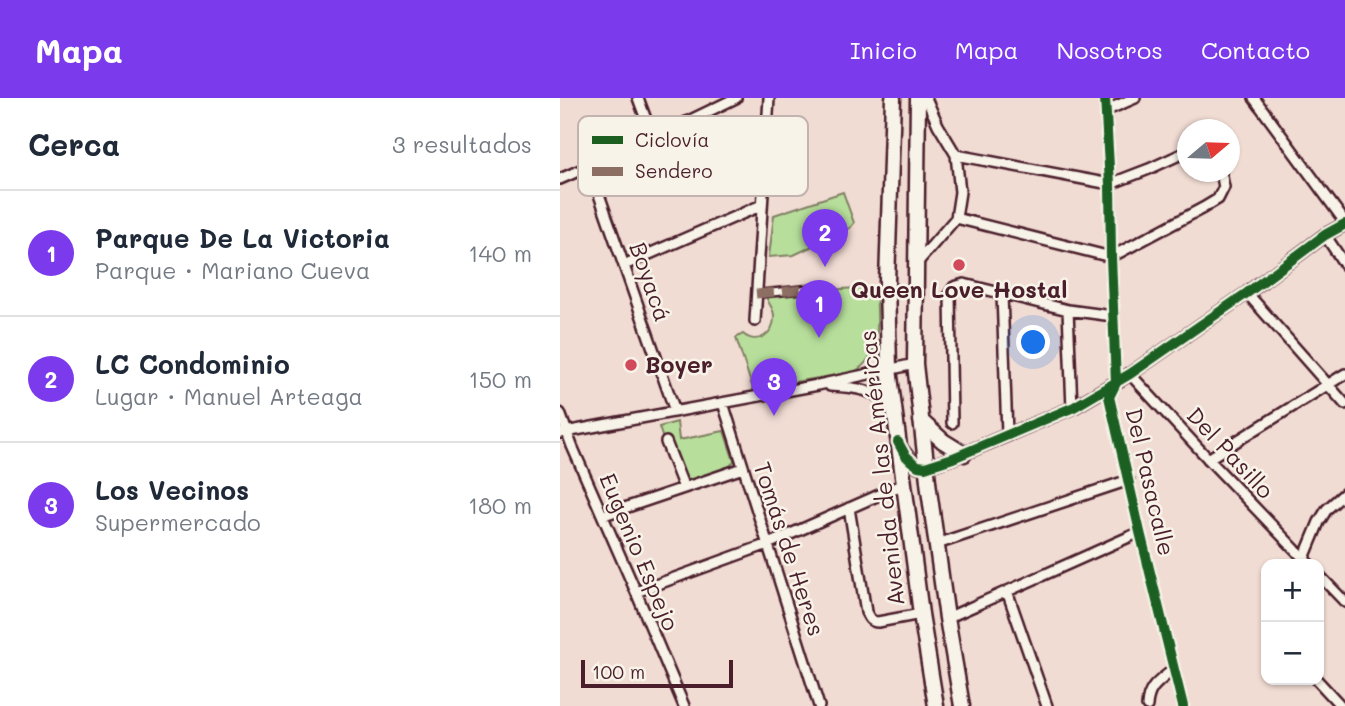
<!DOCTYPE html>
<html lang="es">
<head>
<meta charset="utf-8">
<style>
  :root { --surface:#fff; --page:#f2f2f3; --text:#1f2937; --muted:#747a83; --line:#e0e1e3; --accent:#7c3aed }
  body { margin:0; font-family:Mali,sans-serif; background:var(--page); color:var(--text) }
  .controls { position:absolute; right:21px; bottom:21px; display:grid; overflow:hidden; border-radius:14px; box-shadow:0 2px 5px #0004 }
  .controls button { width:63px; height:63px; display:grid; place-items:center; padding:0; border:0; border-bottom:2px solid var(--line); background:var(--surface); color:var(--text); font:35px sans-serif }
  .compass { position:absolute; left:617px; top:21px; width:63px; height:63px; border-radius:50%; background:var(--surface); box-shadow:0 2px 5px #0004; rotate:71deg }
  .scale { position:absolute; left:21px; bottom:18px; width:152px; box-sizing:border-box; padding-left:7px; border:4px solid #4a1f2b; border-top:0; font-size:19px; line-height:24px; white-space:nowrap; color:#4a1f2b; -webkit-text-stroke:5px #f7f3e8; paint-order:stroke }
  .you { position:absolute; left:474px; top:245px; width:24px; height:24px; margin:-18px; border:5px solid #fff; border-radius:50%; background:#1a73e8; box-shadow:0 0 0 10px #1a73e833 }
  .badge { display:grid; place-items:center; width:46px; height:46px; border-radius:50%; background:var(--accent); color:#fff; font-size:23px; font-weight:700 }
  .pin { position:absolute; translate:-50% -58px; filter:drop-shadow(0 2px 4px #0008) }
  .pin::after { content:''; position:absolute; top:37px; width:24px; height:21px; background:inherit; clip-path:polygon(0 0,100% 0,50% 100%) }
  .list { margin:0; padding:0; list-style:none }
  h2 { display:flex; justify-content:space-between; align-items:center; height:91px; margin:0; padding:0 28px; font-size:30px }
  h2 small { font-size:23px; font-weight:400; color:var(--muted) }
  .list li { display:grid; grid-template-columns:46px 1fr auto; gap:21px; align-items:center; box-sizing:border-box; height:126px; padding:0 28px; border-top:2px solid var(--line) }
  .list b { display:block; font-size:26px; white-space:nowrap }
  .list p { margin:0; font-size:23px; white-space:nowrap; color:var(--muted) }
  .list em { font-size:23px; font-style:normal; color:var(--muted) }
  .map { position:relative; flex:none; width:785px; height:608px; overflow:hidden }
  header { display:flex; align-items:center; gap:42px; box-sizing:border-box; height:98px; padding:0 35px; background:var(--accent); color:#fff }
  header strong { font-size:33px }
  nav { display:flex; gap:38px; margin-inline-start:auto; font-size:24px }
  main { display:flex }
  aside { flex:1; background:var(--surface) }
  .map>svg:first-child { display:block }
</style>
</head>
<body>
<header>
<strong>Mapa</strong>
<nav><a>Inicio</a><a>Mapa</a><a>Nosotros</a><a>Contacto</a></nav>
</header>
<main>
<aside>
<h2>Cerca<small>3 resultados</small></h2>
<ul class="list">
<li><span class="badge">1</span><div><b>Parque De La Victoria</b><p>Parque · Mariano Cueva</p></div><em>140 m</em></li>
<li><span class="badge">2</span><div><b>LC Condominio</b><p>Lugar · Manuel Arteaga</p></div><em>150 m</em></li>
<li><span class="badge">3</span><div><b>Los Vecinos</b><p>Supermercado</p></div><em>180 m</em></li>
</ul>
</aside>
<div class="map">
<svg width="785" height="608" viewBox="0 0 785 608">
  <rect width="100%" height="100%" fill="#f1dcd3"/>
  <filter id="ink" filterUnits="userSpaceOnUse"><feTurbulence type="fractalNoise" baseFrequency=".0143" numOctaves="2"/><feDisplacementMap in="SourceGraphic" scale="14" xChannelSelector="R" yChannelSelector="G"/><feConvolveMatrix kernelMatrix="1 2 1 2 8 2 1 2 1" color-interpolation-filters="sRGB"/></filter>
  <g filter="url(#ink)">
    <path fill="#b7df9b" stroke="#807f63" stroke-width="2" d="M283 94 294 125 290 130 234 157 209 159 214 117Z
      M312 189 316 190V192C317 221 324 257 294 274L193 291 176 240 183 236C197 248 215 236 214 218 214 209 207 206 206 196Z
      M117 324 119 342 164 333 174 363 170 368 118 388 99 329Z"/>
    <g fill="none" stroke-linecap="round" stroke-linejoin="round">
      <g stroke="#4a1f2b" stroke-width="11">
        <path id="pedestrian" d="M196 196 268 189"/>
      </g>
      <g stroke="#4a1f2b" stroke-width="14">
        <path id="minor" d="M78 0 93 40
          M366 0 378 27 396 57 400 94 396 120
          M545 0 550 86 551 159 556 285 549 299 550 303 580 434 623 608
          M694 0 785 124
          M547 12 575 0
          M396 57 550 86 589 71 628 53
          M29 68 115 313
          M0 81 93 40 176 0
          M396 120 551 159 643 110 658 101 664 89 661 74
          M765 137 785 167
          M357 165 396 120
          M64 167 202 107
          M687 195 785 306
          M442 196 447 336
          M508 212 512 310
          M195 223 209 0
          M570 276 653 366 749 466
          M270 288C293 289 319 291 332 312
          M163 305 259 608
          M0 315 12 348 76 494 124 608
          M392 325 390 195 394 189 404 186 508 212 553 218
          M0 335 258 287 355 266
          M106 344 124 390
          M648 361 785 276
          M289 410 306 514C309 520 311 524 318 524L361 516
          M44 417 183 370
          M377 446 569 382
          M742 465 759 424 767 411 785 395
          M759 477 785 504
          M447 493 487 608
          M76 494 208 446 344 386
          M387 520 580 434
          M757 582 781 608
          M587 608C588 588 600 583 614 571"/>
      </g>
      <g stroke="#4a1f2b" stroke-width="16">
        <path id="tertiary" d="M341 350 351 363 358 368 365 369 393 360 514 309 570 276 687 195 765 137 785 126"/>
      </g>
      <g stroke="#4a1f2b" stroke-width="19">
        <path id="primary" d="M333 0 327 184 329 271 361 516 376 608
          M358 0 355 266 369 392 387 520 402 608
          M361 323 383 343 404 356"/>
      </g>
      <use href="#pedestrian" stroke="#f7f3e8" stroke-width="6"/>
      <use href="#minor" stroke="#f7f3e8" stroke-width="9"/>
      <use href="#tertiary" stroke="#f7f3e8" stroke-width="10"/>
      <use href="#primary" stroke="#f7f3e8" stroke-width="14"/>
      <path stroke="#8d6e63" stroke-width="9" stroke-dasharray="18 9" stroke-linecap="butt" d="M196 196 268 189"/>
      <g stroke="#f7f3e8" stroke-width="15">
        <path id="cycleway" d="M545 0 550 86 551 159 556 285 549 299 550 303 580 434 623 608
          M338 344 345 357 351 363 358 368 365 369 393 360 514 309 570 276 687 195 765 137 785 126"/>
      </g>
      <use href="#cycleway" stroke="#1b5e20" stroke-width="10"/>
    </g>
  </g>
  <g fill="#d1495b" stroke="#f7f3e8" stroke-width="2.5">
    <circle cx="399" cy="167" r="7"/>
    <circle cx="71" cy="267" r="7"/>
  </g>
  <g text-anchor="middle" stroke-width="5" stroke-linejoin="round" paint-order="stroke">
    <g font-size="23" fill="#4a1f2b" stroke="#f7f3e8">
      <text transform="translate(90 184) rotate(71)" y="8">Boyacá</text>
      <text transform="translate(670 355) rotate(47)" y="8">Del Pasillo</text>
      <text transform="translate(322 370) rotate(-96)" y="8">Avenida de las Américas</text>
      <text transform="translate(590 384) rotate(77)" y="8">Del Pasacalle</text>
      <text transform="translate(229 451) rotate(72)" y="8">Tomás de Heres</text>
      <text transform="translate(79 454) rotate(67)" y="8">Eugenio Espejo</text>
    </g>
    <g font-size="23" font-weight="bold" fill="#4a1f2b" stroke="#f7f3e8">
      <text x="399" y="200">Queen Love Hostal</text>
      <text x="85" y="275" text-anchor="start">Boyer</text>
    </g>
  </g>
  <rect x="18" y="18" width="230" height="80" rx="10" fill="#f7f3e8" stroke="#c3b3af" stroke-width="2"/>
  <rect x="32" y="38" width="31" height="8" fill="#1b5e20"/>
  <rect x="32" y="69" width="31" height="9" fill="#8d6e63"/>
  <g font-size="19" fill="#4a1f2b">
    <text x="75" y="49">Ciclovía</text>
    <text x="75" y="80">Sendero</text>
  </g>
</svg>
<div class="controls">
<button>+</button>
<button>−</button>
</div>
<svg class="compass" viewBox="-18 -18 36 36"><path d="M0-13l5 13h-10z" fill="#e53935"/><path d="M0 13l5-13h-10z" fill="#747a83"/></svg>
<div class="scale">100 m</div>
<div class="you"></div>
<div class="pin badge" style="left:259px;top:240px">1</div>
<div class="pin badge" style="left:265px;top:169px">2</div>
<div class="pin badge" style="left:214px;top:318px">3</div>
</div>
</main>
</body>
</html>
